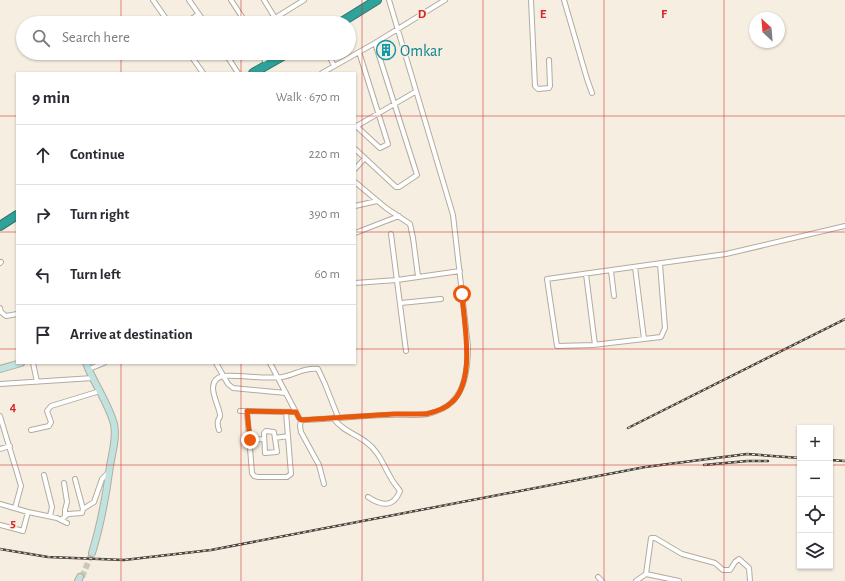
<!DOCTYPE html>
<html lang="en">
<head>
<meta charset="utf-8">
<style>
  :root { --surface:#fff; --page:#f2f2f3; --text:#2b2b33; --muted:#7c7c81; --line:#e1e1e2 }
  body { margin:0; font-family:"Alegreya Sans",sans-serif; background:var(--page); color:var(--text) }
  .controls { position:absolute; right:12px; bottom:12px; display:grid; overflow:hidden; border-radius:0px; box-shadow:0 1px 3px #0004 }
  .controls button { width:36px; height:36px; display:grid; place-items:center; padding:0; border:0; border-bottom:1px solid var(--line); background:var(--surface); color:var(--text); font:20px sans-serif }
  .compass { position:absolute; left:749px; top:12px; width:36px; height:36px; border-radius:50%; background:var(--surface); box-shadow:0 1px 3px #0004; rotate:334deg }
  .stop { position:absolute; width:12px; height:12px; margin:-9px; border:3px solid #ea580c; border-radius:50%; background:#fff }
  .stop.end { background:#ea580c; border-color:#fff; box-shadow:0 1px 4px #0008 }
  .list { margin:0; padding:0; list-style:none }
  h2 { display:flex; justify-content:space-between; align-items:center; height:52px; margin:0; padding:0 16px; font-size:17px }
  h2 small { font-size:13px; font-weight:400; color:var(--muted) }
  .list li { display:grid; grid-template-columns:26px 1fr auto; gap:12px; align-items:center; box-sizing:border-box; height:60px; padding:0 16px; border-top:1px solid var(--line) }
  .list b { display:block; font-size:15px; white-space:nowrap }
  .list em { font-size:13px; font-style:normal; color:var(--muted) }
  .icon { flex:none; width:22px; height:22px; fill:none; stroke:currentColor; stroke-width:2; stroke-linecap:round; stroke-linejoin:round }
  .map { position:relative; flex:none; width:845px; height:581px; overflow:hidden }
  .search { position:absolute; background:var(--surface); box-shadow:0 1px 3px #0004; left:16px; top:16px; width:340px; height:44px; display:flex; align-items:center; gap:10px; box-sizing:border-box; padding:0 14px; border-radius:22px; color:var(--muted); font-size:15px }
  .panel { position:absolute; background:var(--surface); box-shadow:0 1px 3px #0004; left:16px; top:72px; width:340px; height:292px; border-radius:0px }
  .map>svg:first-child { display:block }
</style>
</head>
<body>
<div class="map">
<svg width="845" height="581" viewBox="0 0 845 581">
  <rect width="100%" height="100%" fill="#f6efe1"/>
  <g fill="none" stroke-linecap="round" stroke-linejoin="round">
    <path stroke="#cdc6ba" stroke-width="6" stroke-dasharray="6 3" stroke-linecap="butt" d="M82 577 92 553"/>
    <g stroke="#b2ac9f" stroke-width="6">
      <path id="street" d="M153 0 169 23
        M189 0 205 23
        M231 0 246 23
        M264 0 275 18
        M531 0 535 86 538 89 549 88 550 86 549 60
        M564 0 587 79 592 93
        M185 23 199 14
        M267 23 304 0
        M189 53 203 73
        M225 53 238 73
        M261 53 267 65
        M328 53 334 66
        M322 73 375 43 445 0
        M355 125 380 148 388 144 359 52
        M355 127 415 92
        M355 149 396 187H399L417 175 375 43
        M355 169 365 158
        M355 182 386 208 410 224 413 238 418 276
        M355 206 377 201
        M355 233 399 216
        M391 234 406 351
        M0 263 1 262
        M660 264 665 328 661 337 593 345 557 346 547 279 726 254 845 226
        M635 267 644 339
        M611 271 614 296
        M586 274 595 345
        M355 283 397 280 460 271
        M401 303 441 299
        M0 308 1 312 6 316 17 314
        M33 363 37 382
        M216 363 228 384 233 388 286 393
        M270 363 299 418 301 420C330 419 359 416 388 415 401 414 415 416 428 414 436 412 446 408 452 402 466 389 468 363 468 346L453 215 389 0
        M89 369 104 363
        M0 384 93 378
        M240 411 296 412
        M247 411 252 473 254 476 258 477H287L291 474 286 412
        M0 416 21 486 15 508
        M333 418C343 431 354 433 366 442 379 451 383 465 391 478 393 483 397 486 400 491 393 509 380 505 368 497
        M301 420 300 426 301 432 319 465 324 484
        M31 430 49 426 51 422 47 411 51 406 100 391
        M219 430C218 427 217 424 218 421 219 417 220 419 220 415 219 404 203 381 223 376 243 375 262 379 282 377 294 375 305 367 318 369L325 384 338 417
        M266 431 274 432 277 452 265 453 264 433Z
        M275 438 288 436
        M249 440 264 439
        M0 449 10 446
        M44 475 52 507 50 516
        M64 483 67 502 65 510V516
        M0 504 28 512 57 518 67 523
        M83 509 94 502 102 479 108 473
        M61 520 68 514 82 513 83 509 75 479
        M0 525 23 531 28 512
        M646 574 651 538H655L682 554 715 563 723 570H730L735 562 739 559 749 568 750 581
        M598 577 602 581
        M636 581 646 574 679 581"/>
    </g>
    <g stroke="#b2ac9f" stroke-width="8">
      <path id="secondary" d="M86 363C94 384 108 402 114 424 117 438 112 453 110 466 106 496 101 524 92 553
        M0 369 21 363
        M78 581 80 577"/>
    </g>
    <g stroke="#2d766e" stroke-width="10">
      <path id="highway" d="M340 23 377 0
        M253 73 288 53
        M0 226 17 215"/>
    </g>
    <use href="#street" stroke="#fff" stroke-width="4"/>
    <use href="#secondary" stroke="#c1e3e0" stroke-width="6"/>
    <use href="#highway" stroke="#30a299" stroke-width="8"/>
    <g stroke="#47433d" stroke-width="2.5">
      <path id="rail" d="M628 428 845 319
        M830 460 845 461
        M704 465 747 461H768
        M0 549 48 557 124 560 211 550 645 467 747 454 800 458"/>
    </g>
    <use href="#rail" stroke="#f6efe1" stroke-width="1" stroke-dasharray="3" stroke-linecap="butt"/>
  </g>
  <g fill="none" stroke-linecap="round" stroke-linejoin="round">
    <path stroke="#ea580c" stroke-width="5" d="M250 440 247 411 296 412 299 418 301 420 394 414H426C435 412 445 409 452 402 476 381 464 323 462 294"/>
  </g>
  <path fill="none" stroke="#d62828" stroke-width="1" stroke-opacity="0.55" d="M121 0V23M241 0V23M362 0V581M483 0V581M604 0V581M724 0V581M121 53V73M241 53V73M0 116H17M355 116H845M0 232H17M355 232H845M0 349H17M355 349H845M121 363V581M241 363V581M0 465H800M830 465H845"/>
  <defs>
    <g id="building-ring" transform="scale(1)"><circle r="9.5" fill="#f6efe1" stroke="#0f9aa8" stroke-width="1.5"/><path d="M-4-6H4V6H1V3H-1V6H-4ZM-2.5-4.3h1.7v1.8h-1.7ZM.8-4.3h1.7v1.8H.8ZM-2.5-1h1.7V.8h-1.7ZM.8-1h1.7V.8H.8Z" fill="#0f9aa8"/></g>
  </defs>
  <g fill-rule="evenodd">
    <use href="#building-ring" x="386" y="50"/>
  </g>
  <g text-anchor="middle" stroke-width="3" stroke-linejoin="round" paint-order="stroke">
    <g font-size="16" fill="#0d838f" stroke="#f6efe1" text-anchor="start">
      <text x="400" y="56">Omkar</text>
    </g>
  </g>
  <g font-size="13" text-anchor="middle" font-weight="bold" fill="#d62828" stroke="#f6efe1" stroke-width="3" stroke-linejoin="round" paint-order="stroke">
    <text x="422" y="18">D</text>
    <text x="543" y="18">E</text>
    <text x="664" y="18">F</text>
    <text x="13" y="411">4</text>
    <text x="13" y="527">5</text>
  </g>
</svg>
<div class="controls">
<button>+</button>
<button>−</button>
<button><svg class="icon" aria-label="locate" viewBox="0 0 24 24"><circle cx="12" cy="12" r="6"/><path d="M12 2v4M12 18v4M2 12h4M18 12h4"/></svg></button>
<button><svg class="icon" aria-label="layers" viewBox="0 0 24 24"><path d="M12 4l9 5-9 5-9-5zM3 14l9 5 9-5"/></svg></button>
</div>
<svg class="compass" viewBox="-18 -18 36 36"><path d="M0-13l5 13h-10z" fill="#e53935"/><path d="M0 13l5-13h-10z" fill="#7c7c81"/></svg>
<div class="stop" style="left:462px;top:294px"></div>
<div class="stop end" style="left:250px;top:440px"></div>
<div class="search"><svg class="icon" aria-label="search" viewBox="0 0 24 24"><circle cx="10" cy="10" r="6"/><path d="M15 15l6 6"/></svg>Search here</div>
<section class="panel">
<h2>9 min<small>Walk · 670 m</small></h2>
<ul class="list">
<li><svg class="icon" aria-label="ahead" viewBox="0 0 24 24"><path d="M12 20V5M6 11l6-6 6 6"/></svg><div><b>Continue</b></div><em>220 m</em></li>
<li><svg class="icon" aria-label="right" viewBox="0 0 24 24"><path d="M7 20v-9h11M14 6l5 5-5 5"/></svg><div><b>Turn right</b></div><em>390 m</em></li>
<li><svg class="icon" aria-label="left" viewBox="0 0 24 24"><path d="M17 20v-9H6M10 6l-5 5 5 5"/></svg><div><b>Turn left</b></div><em>60 m</em></li>
<li><svg class="icon" aria-label="arrive" viewBox="0 0 24 24"><path d="M6 21V4h12l-3 4 3 4H6"/></svg><div><b>Arrive at destination</b></div></li>
</ul>
</section>
</div>
</body>
</html>
